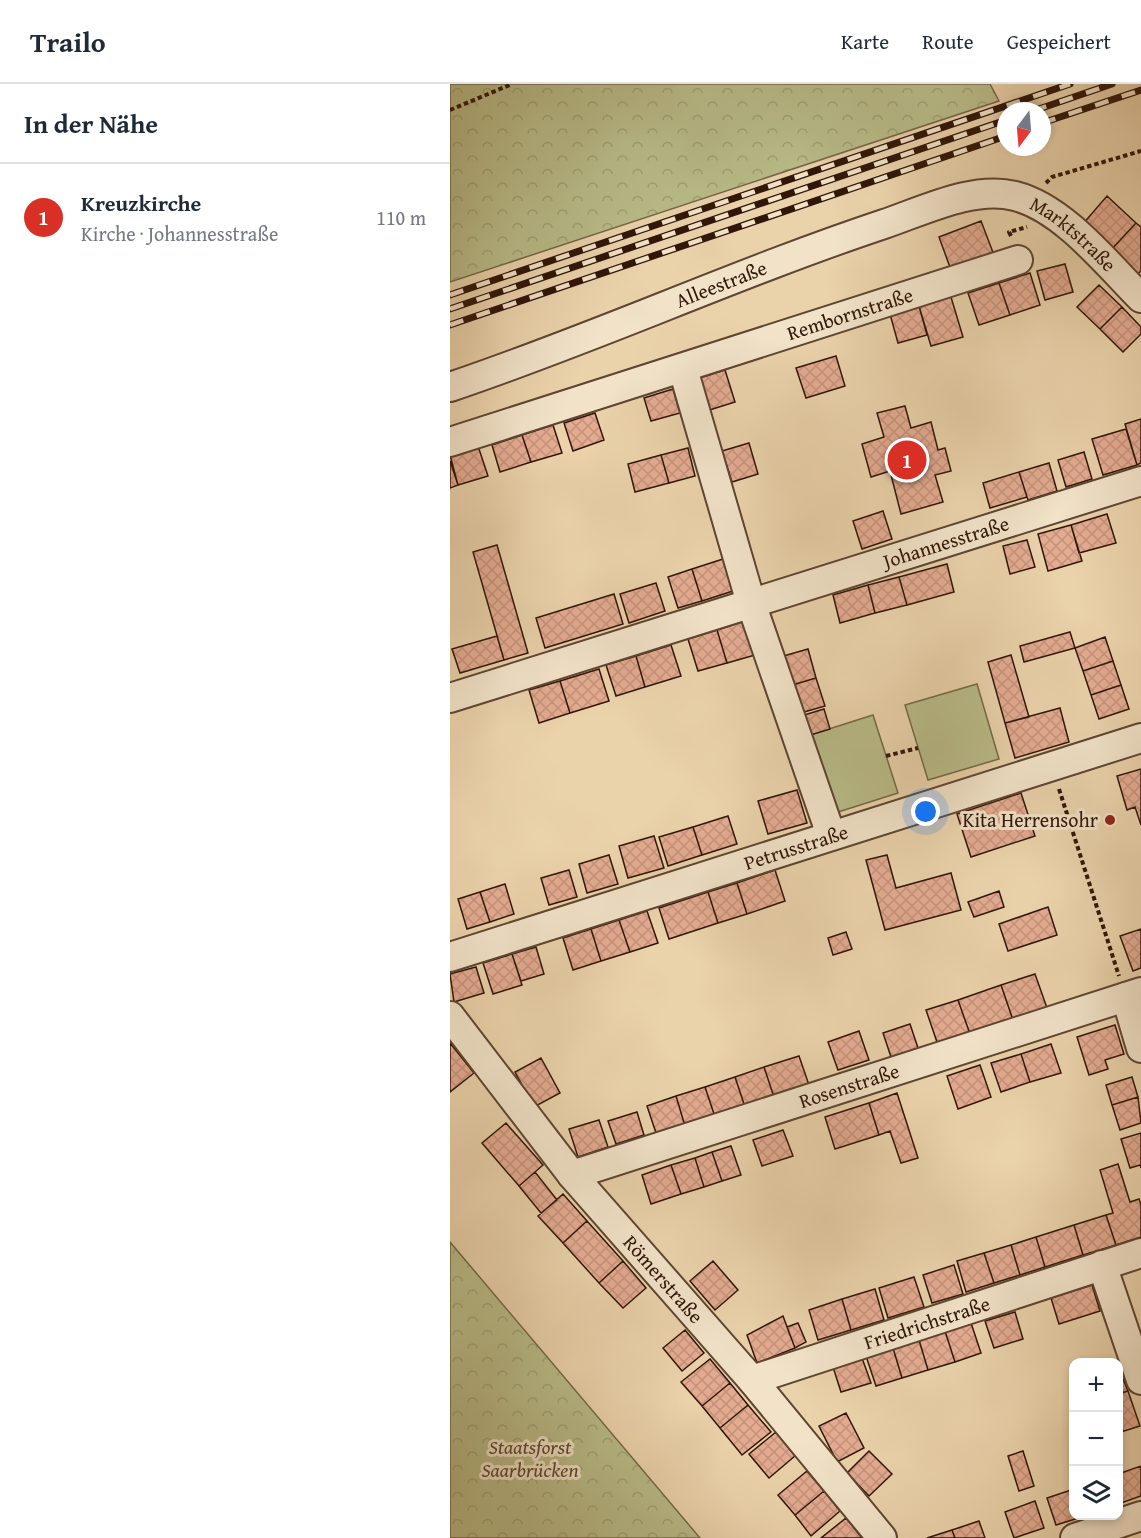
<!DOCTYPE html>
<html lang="de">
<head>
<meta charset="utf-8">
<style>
  :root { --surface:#fff; --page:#f6f6f7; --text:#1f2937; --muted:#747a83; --line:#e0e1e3; --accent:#d93025 }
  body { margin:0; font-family:"Gentium Book Plus",serif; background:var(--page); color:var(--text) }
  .controls { position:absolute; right:18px; bottom:18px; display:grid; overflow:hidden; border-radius:12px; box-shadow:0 3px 9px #0003 }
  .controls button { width:54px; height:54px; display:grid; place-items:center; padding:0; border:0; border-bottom:2px solid var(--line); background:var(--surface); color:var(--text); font:30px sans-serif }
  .compass { position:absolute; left:547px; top:18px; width:54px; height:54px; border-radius:50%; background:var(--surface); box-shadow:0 3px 9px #0003; rotate:196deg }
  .you { position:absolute; left:476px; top:728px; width:21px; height:21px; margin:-15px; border:4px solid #fff; border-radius:50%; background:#1a73e8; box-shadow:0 0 0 9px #1a73e833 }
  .badge { display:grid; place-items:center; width:39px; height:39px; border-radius:50%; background:var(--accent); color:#fff; font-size:20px; font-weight:700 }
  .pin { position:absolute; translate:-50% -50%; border:3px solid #fff; box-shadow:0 2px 6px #0006 }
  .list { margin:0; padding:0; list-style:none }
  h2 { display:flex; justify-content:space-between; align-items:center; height:78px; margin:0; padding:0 24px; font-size:26px }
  h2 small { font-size:20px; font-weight:400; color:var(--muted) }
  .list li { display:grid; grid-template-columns:39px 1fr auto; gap:18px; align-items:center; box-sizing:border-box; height:108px; padding:0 24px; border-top:2px solid var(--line) }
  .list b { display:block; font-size:22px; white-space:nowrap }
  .list p { margin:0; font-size:20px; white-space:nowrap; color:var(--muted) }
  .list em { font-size:20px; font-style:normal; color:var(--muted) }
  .icon { flex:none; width:33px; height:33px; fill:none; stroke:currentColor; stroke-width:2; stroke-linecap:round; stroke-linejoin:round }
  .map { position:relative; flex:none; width:691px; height:1454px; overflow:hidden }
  header { display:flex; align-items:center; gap:36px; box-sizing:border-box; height:84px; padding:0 30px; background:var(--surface); border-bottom:2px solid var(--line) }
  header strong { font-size:28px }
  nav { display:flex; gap:33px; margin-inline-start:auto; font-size:21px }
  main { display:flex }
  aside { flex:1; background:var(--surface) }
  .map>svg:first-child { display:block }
</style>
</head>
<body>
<header>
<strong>Trailo</strong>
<nav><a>Karte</a><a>Route</a><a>Gespeichert</a></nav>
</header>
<main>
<aside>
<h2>In der Nähe<small></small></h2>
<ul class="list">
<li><span class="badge">1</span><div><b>Kreuzkirche</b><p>Kirche · Johannesstraße</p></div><em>110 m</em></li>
</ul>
</aside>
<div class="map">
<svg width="691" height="1454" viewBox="0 0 691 1454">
  <defs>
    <pattern id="forest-crowns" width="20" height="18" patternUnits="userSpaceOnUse" patternTransform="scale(1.5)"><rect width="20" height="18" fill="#b8bb88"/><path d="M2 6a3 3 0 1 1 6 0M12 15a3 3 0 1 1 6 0" fill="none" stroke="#9ea074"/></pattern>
    <pattern id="building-cross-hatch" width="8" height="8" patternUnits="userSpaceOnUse" patternTransform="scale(1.5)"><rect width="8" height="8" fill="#e4ab91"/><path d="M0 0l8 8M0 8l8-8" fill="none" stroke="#c4927c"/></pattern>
  </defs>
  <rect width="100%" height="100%" fill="#ead2ab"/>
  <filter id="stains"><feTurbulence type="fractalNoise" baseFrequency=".00333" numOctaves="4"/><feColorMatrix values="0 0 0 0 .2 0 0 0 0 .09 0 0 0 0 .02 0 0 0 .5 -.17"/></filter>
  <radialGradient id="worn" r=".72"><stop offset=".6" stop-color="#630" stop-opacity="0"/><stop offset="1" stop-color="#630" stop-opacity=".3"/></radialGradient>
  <path fill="url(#forest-crowns)" stroke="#746848" stroke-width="1.5" d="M0 0H540L549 17 0 198Z
    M0 1158 250 1454H0Z"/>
  <path fill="#b8bb88" stroke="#746848" stroke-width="1.5" d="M527 600 549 675 478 696 455 621Z
    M423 631 448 709 385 729 360 651Z"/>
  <path fill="url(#building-cross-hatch)" stroke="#301608" stroke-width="1.5" d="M657 112 686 139 660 167 632 141Z
    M531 137 544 171 501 186 489 153Z
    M686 139 691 143V187L687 191 660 167Z
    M615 180 623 208 595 216 587 187Z
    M580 189 590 221 560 231 549 199Z
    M549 199 560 231 529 241 518 209Z
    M649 201 672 223 650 245 627 223Z
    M501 213 513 253 481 262 469 222Z
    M469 222 477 251 448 259 440 230Z
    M672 223 691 243V250L673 268 650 245Z
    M386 272 395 302 356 314 346 284Z
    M275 286 285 318 253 328 243 296Z
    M223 305 230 329 201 337 194 314Z
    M455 322 461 344 481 338 488 366 495 364 501 387 485 391 493 418 451 430 440 387 421 393 412 360 434 353 427 329Z
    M145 329 154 356 123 367 114 339Z
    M691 335V379L687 381 675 340Z
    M103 341 112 369 81 378 72 351Z
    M676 345 687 381 653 391 642 355Z
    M72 351 81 378 50 388 42 361Z
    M299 359 308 390 282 398 272 367Z
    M28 362 38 392 8 401 0 371Z
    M238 364 245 392 219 399 211 371Z
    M634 368 642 395 616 403 608 376Z
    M211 371 219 399 185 408 178 380Z
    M0 377 8 401 0 404Z
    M599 379 607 407 578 416 569 388Z
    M569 388 577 413 540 424 533 399Z
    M433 427 442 455 412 465 403 437Z
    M657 430 666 459 629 469 621 441Z
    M621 441 632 477 598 487 588 450Z
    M577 456 585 483 560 490 553 462Z
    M47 461 78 569 54 576 23 468Z
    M273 475 283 507 252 517 242 485Z
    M497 480 504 508 457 521 449 493Z
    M242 485 252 517 228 524 218 493Z
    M449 493 457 521 425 529 418 501Z
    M206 499 215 527 179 539 170 510Z
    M418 501 425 529 390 539 383 511Z
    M164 510 173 540 95 564 86 534Z
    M294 537 305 571 277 579 267 546Z
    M267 546 277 579 248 587 238 555Z
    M620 548 625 564 574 578 570 562Z
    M47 552 54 576 10 589 2 565Z
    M655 553 663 577 633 587 625 564Z
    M221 561 231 592 195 603 186 572Z
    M358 565 366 594 339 602 330 573Z
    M561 571 579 633 555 639 538 578Z
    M186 572 195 603 166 612 156 581Z
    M663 577 671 601 641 611 633 587Z
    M149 585 159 617 120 629 110 597Z
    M366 594 375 622 347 630 339 602Z
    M110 597 120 629 89 639 79 606Z
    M671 601 679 625 649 635 641 611Z
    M610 624 619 658 565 674 555 639Z
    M374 625 380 645 357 652 351 632Z
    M691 685V741L685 723 677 726 667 692Z
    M347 706 357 739 318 750 308 717Z
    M571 709 585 752 521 773 507 730Z
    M278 732 287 760 252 771 243 743Z
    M243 743 252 771 218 782 209 753Z
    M204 752 214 784 178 794 169 762Z
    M159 771 168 800 137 809 129 780Z
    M437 771 446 804 501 789 511 826 435 846 416 776Z
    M119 786 127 813 99 821 91 794Z
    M325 786 335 817 297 830 287 799Z
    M287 799 297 830 268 839 258 808Z
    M55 800 64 830 40 838 30 808Z
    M549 807 554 823 524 833 518 818Z
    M30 808 40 838 17 845 8 815Z
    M258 808 268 839 219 855 209 824Z
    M598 823 607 851 558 867 549 840Z
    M197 827 208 859 180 868 169 836Z
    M169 836 180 868 151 877 141 845Z
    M141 845 151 877 123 886 113 854Z
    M691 845V884L683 887 670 852Z
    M396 848 402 865 383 871 378 854Z
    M86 863 94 890 71 897 62 870Z
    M62 870 72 901 43 910 33 879Z
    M26 883 34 909 4 918 0 890Z
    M585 890 597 924 563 936 551 901Z
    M551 901 563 936 520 950 508 916Z
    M508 916 520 950 488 961 476 926Z
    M460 940 469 967 442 976 433 949Z
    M665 941 674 970 655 976 658 985 639 991 627 953Z
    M409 947 419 976 388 986 378 958Z
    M0 959 24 989 0 1008Z
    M601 960 611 989 580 998 571 970Z
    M571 970 580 998 551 1008 541 979Z
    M349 972 359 1001 324 1013 314 983Z
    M91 974 110 1009 84 1023 65 988Z
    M530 981 541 1013 508 1025 497 992Z
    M314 983 324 1013 295 1023 285 993Z
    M285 993 295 1023 265 1033 255 1003Z
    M682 993 688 1013 662 1021 656 1001Z
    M255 1003 265 1033 235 1042 226 1012Z
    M447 1009 468 1074 451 1079 440 1047 429 1051 419 1019Z
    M226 1012 235 1042 207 1052 197 1022Z
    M688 1013 691 1039 670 1046 662 1021Z
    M419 1019 429 1051 385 1065 375 1033Z
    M187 1028 194 1051 166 1060 158 1037Z
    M149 1036 158 1063 128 1073 119 1045Z
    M56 1039 93 1081 69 1102 32 1059Z
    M333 1046 343 1072 312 1082 303 1056Z
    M691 1049V1084L690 1081 680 1084 671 1055Z
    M281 1062 291 1091 272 1097 262 1068Z
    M262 1068 272 1097 254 1103 245 1074Z
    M245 1074 254 1103 231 1110 221 1081Z
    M668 1080 680 1118 689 1115 691 1121V1153L666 1161 656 1131 663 1129 650 1086Z
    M221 1081 231 1110 201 1120 192 1091Z
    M85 1088 107 1116 91 1129 69 1102Z
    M113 1110 137 1137 113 1159 88 1132Z
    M656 1131 666 1161 633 1171 624 1141Z
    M137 1137 173 1177 149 1199 113 1159Z
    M624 1141 633 1171 595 1183 586 1153Z
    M586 1153 595 1183 570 1191 561 1161Z
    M561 1161 570 1191 544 1199 534 1169Z
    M534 1169 544 1199 516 1208 507 1177Z
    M173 1177 196 1204 173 1224 149 1199Z
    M263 1177 288 1206 265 1226 240 1197Z
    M504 1181 513 1210 482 1219 473 1191Z
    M464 1193 474 1223 438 1234 429 1204Z
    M642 1201 650 1227 609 1240 601 1214Z
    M425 1205 434 1236 401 1246 392 1215Z
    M392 1215 401 1246 368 1256 359 1226Z
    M565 1228 573 1255 544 1264 535 1237Z
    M333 1232 345 1264 307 1279 297 1251Z
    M348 1239 356 1258 345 1264 337 1243Z
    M521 1239 531 1269 505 1278 495 1247Z
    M235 1246 254 1269 232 1287 213 1264Z
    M495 1247 505 1278 478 1286 469 1256Z
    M469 1256 478 1286 452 1294 443 1264Z
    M443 1264 452 1294 426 1302 416 1272Z
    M412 1274 421 1299 391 1308 383 1283Z
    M260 1275 280 1299 252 1322 231 1298Z
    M668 1283 678 1307 668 1310Z
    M280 1299 298 1321 270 1344 252 1322Z
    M678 1307 690 1342 668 1349V1310Z
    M298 1321 321 1348 292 1371 270 1344Z
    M396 1329 414 1364 387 1378 369 1342Z
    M326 1348 345 1372 319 1394 299 1370Z
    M419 1367 442 1390 419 1412 397 1389Z
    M573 1367 584 1402 569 1407 558 1372Z
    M691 1382V1412L671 1419 668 1390Z
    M357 1387 374 1407 345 1431 328 1411Z
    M624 1405V1432H635L606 1441 597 1414Z
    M374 1407 390 1427 361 1452 345 1431Z
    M585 1417 594 1444 564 1454 555 1428Z
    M396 1434 412 1454H371Z
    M529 1437 535 1454H505L502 1446Z
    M502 1446 505 1454H477Z"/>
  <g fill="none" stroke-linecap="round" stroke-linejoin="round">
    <g stroke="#5e4531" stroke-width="32">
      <g id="minor">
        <path d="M233 285 301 519 381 751"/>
        <path id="s1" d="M0 303C146 254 287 189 434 140 473 127 524 101 565 112 613 124 657 180 691 214"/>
        <path id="s2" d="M0 358 568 176"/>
        <path id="s3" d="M0 614 691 397"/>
        <path id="s4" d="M0 873 691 654"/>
        <path d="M676 913 691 964"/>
        <path id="s5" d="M0 932 122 1091 302 1296 432 1454"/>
        <path id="s6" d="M122 1091 691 908"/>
        <path d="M652 1181 691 1296"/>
        <path id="s7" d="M302 1296 691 1169"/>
        <path d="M625 1454 691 1432"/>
      </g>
    </g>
    <path stroke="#301608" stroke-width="4" stroke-dasharray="4.5 3" stroke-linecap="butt" d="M0 26 62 0
      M596 99 602 93 691 67
      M561 152 559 148 577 143
      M436 672 468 664
      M609 705 669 892"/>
    <use href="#minor" stroke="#f1e2c8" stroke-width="28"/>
    <g stroke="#301608" stroke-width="7">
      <path id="rail" d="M583 27 662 0
        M592 39 691 6
        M0 211 620 0
        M0 225 556 36
        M0 241 556 52"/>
    </g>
    <use href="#rail" stroke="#f1e2c8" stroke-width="4.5" stroke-dasharray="14" stroke-linecap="butt"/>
  </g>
  <circle fill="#8f2418" stroke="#f1e2c8" stroke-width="2" cx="660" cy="736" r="6"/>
  <g text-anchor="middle" stroke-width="6" stroke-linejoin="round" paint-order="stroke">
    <g font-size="20" fill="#301608" stroke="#f1e2c8">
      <text dy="7" stroke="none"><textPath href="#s1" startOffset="670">Marktstraße</textPath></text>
      <text dy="7" stroke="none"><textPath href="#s1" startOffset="290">Alleestraße</textPath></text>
      <text dy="7" stroke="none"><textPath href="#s2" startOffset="420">Rembornstraße</textPath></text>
      <text dy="7" stroke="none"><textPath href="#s3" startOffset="520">Johannesstraße</textPath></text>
      <text dy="7" stroke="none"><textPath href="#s4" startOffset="363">Petrusstraße</textPath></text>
      <text dy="7" stroke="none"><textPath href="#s6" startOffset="291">Rosenstraße</textPath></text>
      <text dy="7" stroke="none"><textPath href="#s5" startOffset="339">Römerstraße</textPath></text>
      <text dy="7" stroke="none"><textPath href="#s7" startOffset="184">Friedrichstraße</textPath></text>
    </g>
    <g font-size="20" fill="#301608" stroke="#f1e2c8" text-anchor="end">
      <text x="648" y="743">Kita Herrensohr</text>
    </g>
    <g font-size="20" font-style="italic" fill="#59482e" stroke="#f1e2c8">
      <text x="80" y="1370">Staatsforst<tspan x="80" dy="23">Saarbrücken</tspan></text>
    </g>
  </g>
  <rect width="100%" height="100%" filter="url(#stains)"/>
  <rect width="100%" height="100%" fill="url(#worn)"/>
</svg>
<div class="controls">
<button>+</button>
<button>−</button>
<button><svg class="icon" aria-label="layers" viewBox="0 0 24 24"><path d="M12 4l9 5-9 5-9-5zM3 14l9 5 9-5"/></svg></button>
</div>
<svg class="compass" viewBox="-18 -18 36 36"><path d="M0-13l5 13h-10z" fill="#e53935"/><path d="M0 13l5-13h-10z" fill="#747a83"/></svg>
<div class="you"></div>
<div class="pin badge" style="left:457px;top:376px">1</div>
</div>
</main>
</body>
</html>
